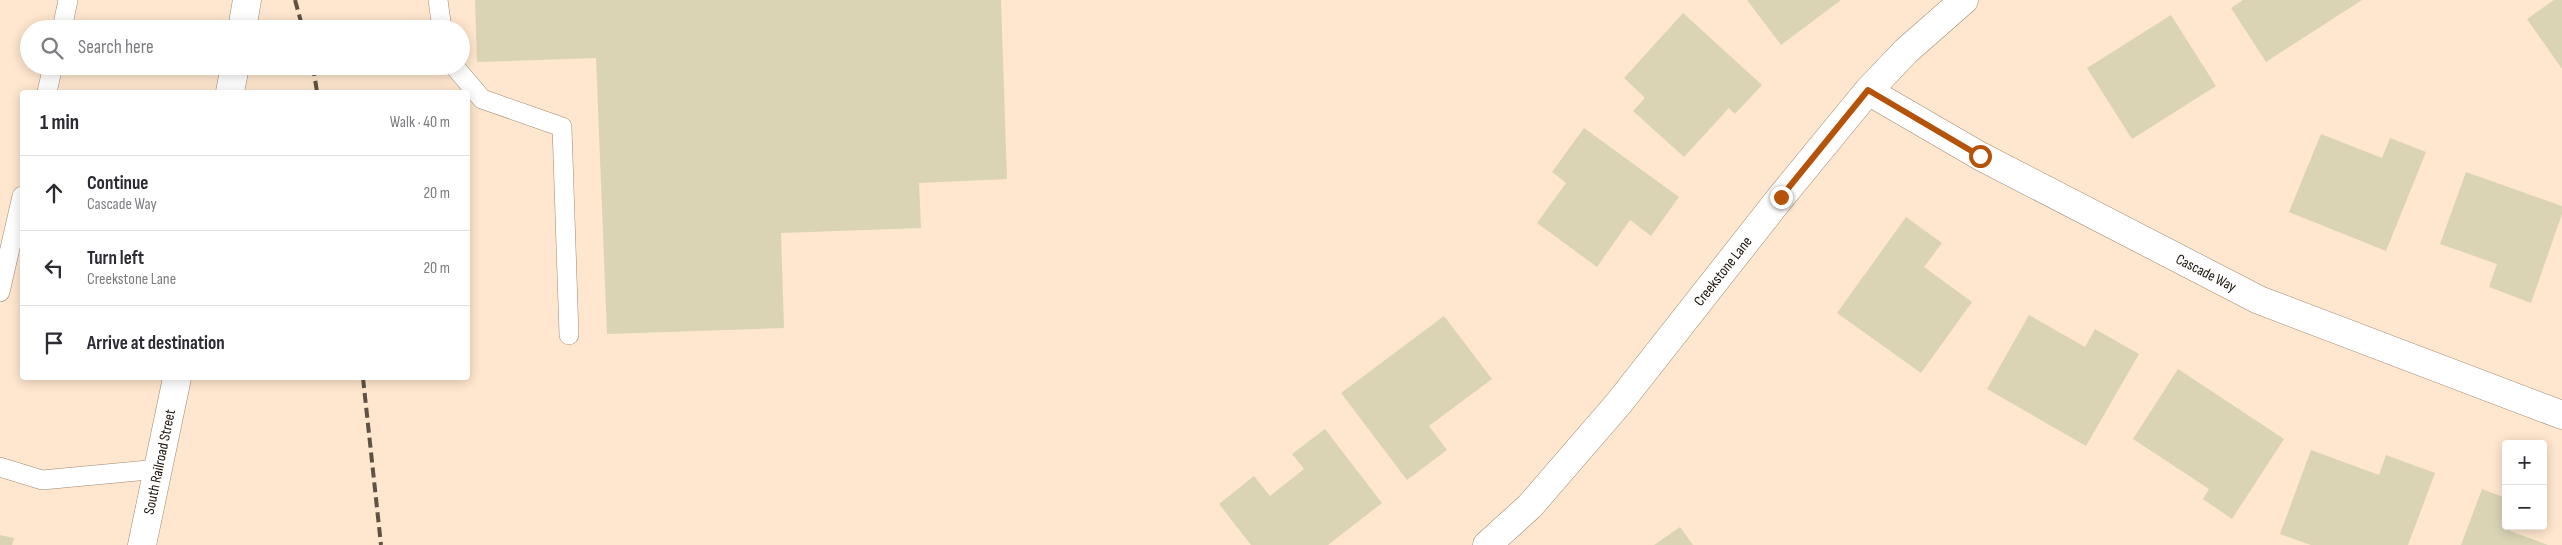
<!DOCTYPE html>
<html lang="en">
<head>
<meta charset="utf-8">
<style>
  :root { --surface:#fff; --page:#f2f2f3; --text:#2b2b33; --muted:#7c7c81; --line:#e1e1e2 }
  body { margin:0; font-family:"Sofia Sans Condensed",sans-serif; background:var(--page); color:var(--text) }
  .controls { position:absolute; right:15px; bottom:15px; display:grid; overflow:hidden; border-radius:5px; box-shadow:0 2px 12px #0003 }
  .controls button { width:45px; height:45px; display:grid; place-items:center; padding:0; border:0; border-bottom:1px solid var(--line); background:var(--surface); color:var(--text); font:25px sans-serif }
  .stop { position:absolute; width:15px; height:15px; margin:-11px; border:4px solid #b45309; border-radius:50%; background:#fff }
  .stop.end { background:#b45309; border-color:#fff; box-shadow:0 1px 5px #0008 }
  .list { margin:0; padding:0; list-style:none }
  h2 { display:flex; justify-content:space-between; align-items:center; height:65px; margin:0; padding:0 20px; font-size:21px }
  h2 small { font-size:16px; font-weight:400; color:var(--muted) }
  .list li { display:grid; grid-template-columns:32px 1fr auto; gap:15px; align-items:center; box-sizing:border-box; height:75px; padding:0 20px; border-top:1px solid var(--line) }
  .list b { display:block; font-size:19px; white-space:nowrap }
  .list p { margin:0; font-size:16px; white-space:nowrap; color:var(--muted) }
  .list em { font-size:16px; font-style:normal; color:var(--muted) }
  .icon { flex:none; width:28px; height:28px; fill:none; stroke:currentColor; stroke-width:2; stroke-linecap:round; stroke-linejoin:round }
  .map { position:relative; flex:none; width:2562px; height:545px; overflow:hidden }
  .search { position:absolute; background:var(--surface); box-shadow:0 2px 12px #0003; left:20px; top:20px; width:450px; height:55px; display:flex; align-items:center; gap:12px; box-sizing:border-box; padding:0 18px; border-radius:28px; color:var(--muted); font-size:19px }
  .panel { position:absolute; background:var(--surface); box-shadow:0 2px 12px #0003; left:20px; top:90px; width:450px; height:290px; border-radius:5px }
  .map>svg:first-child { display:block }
</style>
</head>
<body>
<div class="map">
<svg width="2562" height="545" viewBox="0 0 2562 545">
  <rect width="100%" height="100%" fill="#ffe6ce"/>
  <path fill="#dad4b5" d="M475 0H1001L1007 179 919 183 921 228 781 233 784 328 607 334 596 58 477 62Z
    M1747 0H1841L1781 45Z
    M2243 0H2362L2266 62 2231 8Z
    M2554 0H2562V69L2527 19Z
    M1683 13 1762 85 1735 114 1729 108 1684 157 1633 111 1645 98 1624 78Z
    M2171 15 2216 86 2132 139 2087 68Z
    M1584 128 1679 197 1651 236 1630 220 1597 267 1537 223 1566 183 1552 172Z
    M2321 134 2382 158 2390 138 2426 152 2386 251 2289 212Z
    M2466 172 2562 206V214L2531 303 2489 287 2497 264 2440 244Z
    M1906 217 1942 243 1924 267 1972 302 1921 373 1837 313Z
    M2029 315 2085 347 2095 329 2139 354 2086 446 1987 389Z
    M1444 316 1492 379 1429 426 1447 450 1407 480 1341 393Z
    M2178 369 2284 439 2232 519 2203 499 2209 489 2133 439Z
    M1325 429 1382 503 1328 545H1251L1219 504 1254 476 1270 496 1304 469 1292 454Z
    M2311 450 2379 475 2386 455 2435 473 2408 545H2311L2280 534Z
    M2482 489 2506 498V526H2511L2510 531 2548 545H2461Z
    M1680 527 1693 545H1654Z
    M0 535 14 538 12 545H0Z"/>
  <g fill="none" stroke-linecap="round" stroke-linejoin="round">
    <g stroke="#9f8872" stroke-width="20">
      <path id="service" d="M438 0 442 29
        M62 29 68 0
        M454 66 482 99 562 127 569 335
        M47 92 53 66
        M0 292 22 196
        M0 467 42 480 159 469"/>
    </g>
    <g stroke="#9f8872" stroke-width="29">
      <g id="minor">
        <path id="s1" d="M1868 91 1980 156 2259 300 2562 415"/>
        <path id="s2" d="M1487 545 1530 506 1619 403 1781 197 1868 91 1906 51 1964 0"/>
      </g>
    </g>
    <g stroke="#9f8872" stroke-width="29">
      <g id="tertiary">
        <path d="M242 29 247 0"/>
        <path d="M230 92 235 66"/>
        <path id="s3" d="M142 545 177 378"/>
      </g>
    </g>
    <use href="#service" stroke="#fff" stroke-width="19"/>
    <use href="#minor" stroke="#fff" stroke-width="28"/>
    <use href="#tertiary" stroke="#fff" stroke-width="28"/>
    <path stroke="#5f5245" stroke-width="4" stroke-dasharray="10 5" stroke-linecap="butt" d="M295 0 303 29
      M313 66 317 92
      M363 378 381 545"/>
  </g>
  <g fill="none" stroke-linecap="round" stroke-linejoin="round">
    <path stroke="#b45309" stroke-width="6" d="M1781 197 1868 90 1980 156"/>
  </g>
  <g text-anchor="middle" stroke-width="5" stroke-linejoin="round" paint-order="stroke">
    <g font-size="15" fill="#1c140b" stroke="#fff">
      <text dy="5" stroke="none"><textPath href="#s2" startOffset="362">Creekstone Lane</textPath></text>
      <text dy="5" stroke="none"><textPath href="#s1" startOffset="384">Cascade Way</textPath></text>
      <text dy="5" stroke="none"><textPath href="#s3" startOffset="85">South Railroad Street</textPath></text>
    </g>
  </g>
</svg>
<div class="controls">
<button>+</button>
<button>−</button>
</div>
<div class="stop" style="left:1980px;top:156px"></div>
<div class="stop end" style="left:1781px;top:197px"></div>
<div class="search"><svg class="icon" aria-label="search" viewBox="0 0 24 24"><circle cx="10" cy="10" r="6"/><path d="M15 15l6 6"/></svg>Search here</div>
<section class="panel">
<h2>1 min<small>Walk · 40 m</small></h2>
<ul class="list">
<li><svg class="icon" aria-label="ahead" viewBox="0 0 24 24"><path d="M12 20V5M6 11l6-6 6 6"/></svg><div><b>Continue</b><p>Cascade Way</p></div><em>20 m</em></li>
<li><svg class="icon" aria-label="left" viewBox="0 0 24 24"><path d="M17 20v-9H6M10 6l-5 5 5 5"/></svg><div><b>Turn left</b><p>Creekstone Lane</p></div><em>20 m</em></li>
<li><svg class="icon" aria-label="arrive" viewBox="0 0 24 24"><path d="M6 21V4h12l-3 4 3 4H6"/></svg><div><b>Arrive at destination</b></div></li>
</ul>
</section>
</div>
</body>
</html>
